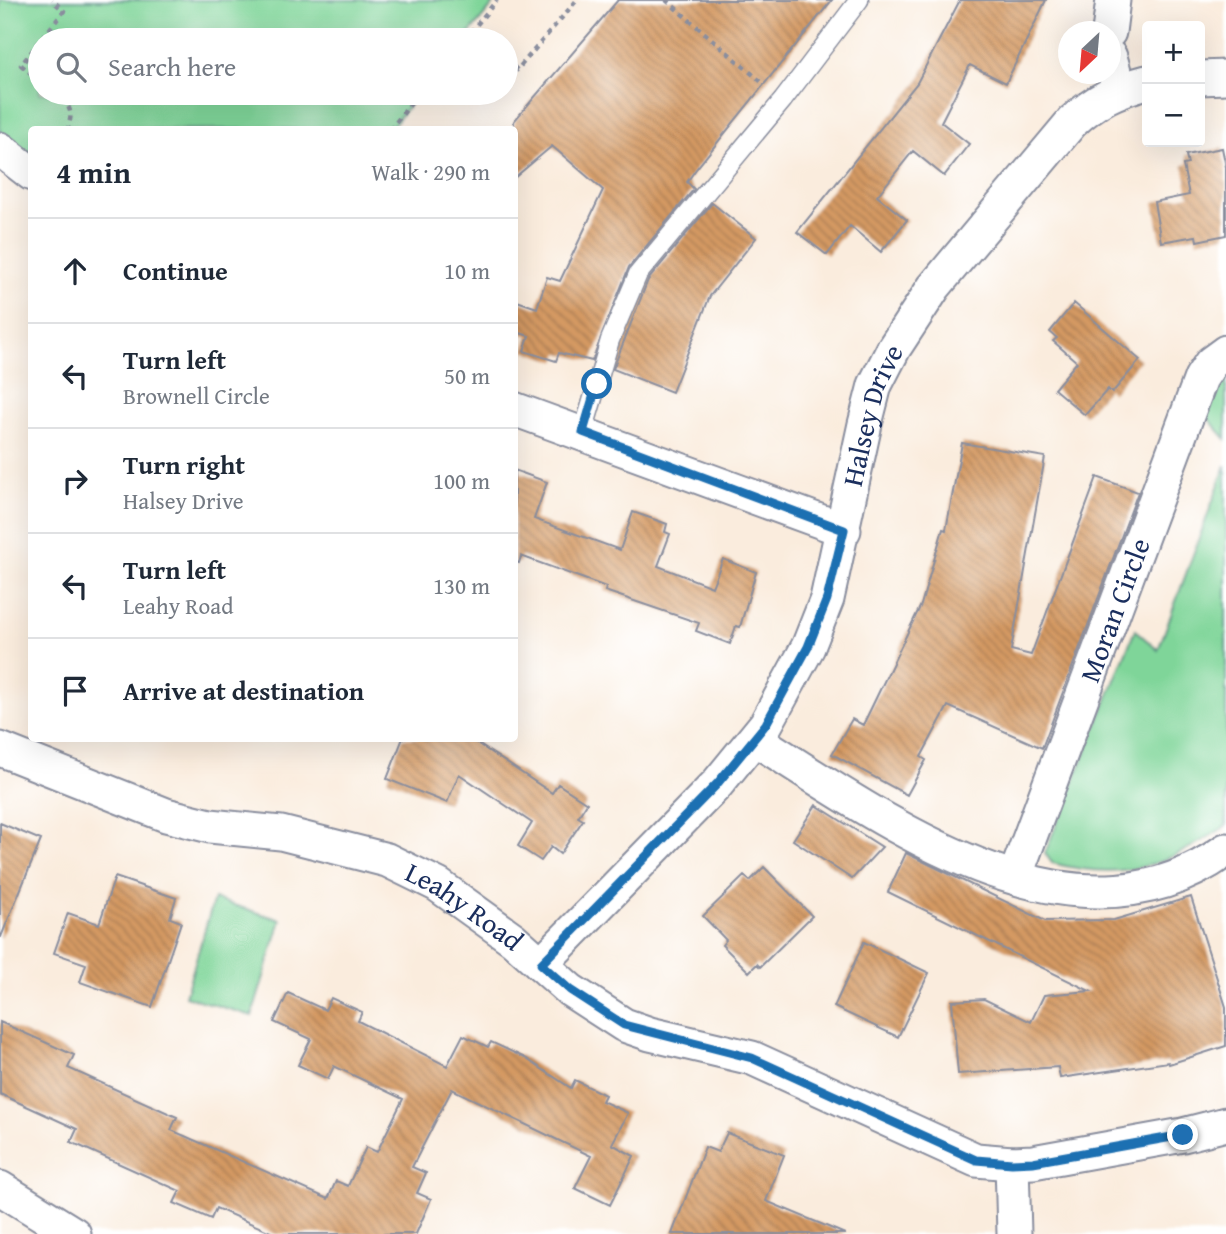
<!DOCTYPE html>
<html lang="en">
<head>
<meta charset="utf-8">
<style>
  :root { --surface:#fff; --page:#f2f2f3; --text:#1f2937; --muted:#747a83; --line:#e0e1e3 }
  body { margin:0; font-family:"Gentium Book Plus",serif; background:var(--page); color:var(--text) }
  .controls { position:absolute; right:21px; top:21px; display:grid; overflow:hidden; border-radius:7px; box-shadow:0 7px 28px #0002 }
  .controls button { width:63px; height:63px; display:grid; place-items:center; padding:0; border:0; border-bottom:2px solid var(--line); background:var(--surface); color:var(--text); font:35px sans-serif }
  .compass { position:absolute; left:1058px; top:21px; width:63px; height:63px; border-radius:50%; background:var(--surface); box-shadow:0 7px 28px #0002; rotate:206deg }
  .stop { position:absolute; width:21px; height:21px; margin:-16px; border:5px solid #1f6fb2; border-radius:50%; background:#fff }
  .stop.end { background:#1f6fb2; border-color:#fff; box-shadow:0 2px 7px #0008 }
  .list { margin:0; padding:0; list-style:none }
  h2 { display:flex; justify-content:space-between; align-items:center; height:91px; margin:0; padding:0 28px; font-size:30px }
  h2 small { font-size:23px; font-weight:400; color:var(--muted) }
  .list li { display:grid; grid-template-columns:46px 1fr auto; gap:21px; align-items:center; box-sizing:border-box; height:105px; padding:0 28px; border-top:2px solid var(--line) }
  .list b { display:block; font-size:26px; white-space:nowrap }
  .list p { margin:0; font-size:23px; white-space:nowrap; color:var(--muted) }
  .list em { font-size:23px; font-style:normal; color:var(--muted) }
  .icon { flex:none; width:38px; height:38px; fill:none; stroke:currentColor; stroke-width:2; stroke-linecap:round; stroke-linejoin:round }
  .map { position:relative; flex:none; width:1226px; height:1234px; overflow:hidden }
  .search { position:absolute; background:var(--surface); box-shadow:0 7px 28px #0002; left:28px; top:28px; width:490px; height:77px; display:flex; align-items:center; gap:18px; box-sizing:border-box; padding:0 24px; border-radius:38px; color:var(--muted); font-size:26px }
  .panel { position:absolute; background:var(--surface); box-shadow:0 7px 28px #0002; left:28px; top:126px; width:490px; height:616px; border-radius:7px }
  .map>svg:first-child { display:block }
</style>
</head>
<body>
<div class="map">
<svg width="1226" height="1234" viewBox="0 0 1226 1234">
  <defs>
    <pattern id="building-back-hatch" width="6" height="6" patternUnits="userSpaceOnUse" patternTransform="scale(1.75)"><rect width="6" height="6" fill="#d49962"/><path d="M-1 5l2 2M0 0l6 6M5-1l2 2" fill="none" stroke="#ab7d54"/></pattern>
  </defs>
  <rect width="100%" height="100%" fill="#fff"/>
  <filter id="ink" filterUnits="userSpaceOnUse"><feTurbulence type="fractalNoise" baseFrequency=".0143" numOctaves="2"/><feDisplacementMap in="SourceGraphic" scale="14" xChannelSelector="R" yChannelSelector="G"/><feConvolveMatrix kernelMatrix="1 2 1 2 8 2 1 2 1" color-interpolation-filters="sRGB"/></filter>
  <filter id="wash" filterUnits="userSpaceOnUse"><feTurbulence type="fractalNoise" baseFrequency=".00686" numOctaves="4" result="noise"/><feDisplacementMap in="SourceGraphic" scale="28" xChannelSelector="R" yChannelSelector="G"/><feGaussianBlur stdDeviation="1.57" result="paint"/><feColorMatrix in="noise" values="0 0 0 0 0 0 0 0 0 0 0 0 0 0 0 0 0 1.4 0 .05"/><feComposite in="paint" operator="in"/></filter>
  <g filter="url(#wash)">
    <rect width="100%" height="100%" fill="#faecdd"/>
    <path fill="#7fd599" stroke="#4d827c" stroke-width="2" d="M0 0H497L464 40H40V93H419L390 129 32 130 31 174 0 149Z
      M1226 375V439L1206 416Z
      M1226 465V826C1164 866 1125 882 1052 863L1045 853 1135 630 1158 650Z
      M214 899 281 920 252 1016 185 996Z"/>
    <g id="blocks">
      <path fill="url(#building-back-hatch)" d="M618 0H832L696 169 687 182 694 189 629 267 592 361 559 353 556 361 524 351 529 336 514 331V300L537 308 547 277 560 281 603 190 552 146 514 178V121Z
        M960 0H1046L1006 83 970 65 941 122 969 144 944 176 913 151 877 196 907 220 881 252 850 226 827 255 797 232 917 83Z
        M1222 148 1226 167V235L1197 241 1196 236 1161 242 1154 202 1189 195 1183 165 1188 164 1186 155Z
        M712 203 756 238 710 296 672 392 613 369 648 280Z
        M1074 303 1140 360 1112 393 1108 389 1085 415 1054 389 1077 362 1053 341 1057 338 1050 332Z
        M962 443 1045 457 1011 650 1031 655 1097 477 1138 492 1042 748 948 706 921 757 926 760 907 795 832 754 852 719 863 725 921 605 943 529 946 530Z
        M514 470 547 482 534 519 620 550 633 512 667 524 665 532 670 534 658 566 712 587 723 559 756 572 740 627 736 626 730 644 696 631 699 623 605 591 606 587 521 556 519 563 514 562Z
        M403 738H469L552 793 558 784 587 803 578 817 583 820 560 854 551 847 541 861 518 846 532 823 459 774 447 803 387 779Z
        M816 805 882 847 852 879 793 840Z
        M0 823 41 840 1 937H0Z
        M906 853 1045 921 1114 920 1191 897 1226 1007V1046L1169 1064 1168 1062 1060 1078 1058 1067 958 1074 952 1001 984 999 1031 1022 1044 995 1090 991 888 892Z
        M764 867 812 916 760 967 757 964 749 972 722 945 726 940 703 916 744 876 750 881Z
        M115 877 176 898 170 918 181 922 152 1007 80 982 86 964 54 953 68 913 99 924Z
        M864 942 929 973 898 1037 834 1007Z
        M288 993 325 1010 331 998 362 1012 358 1021 447 1066 463 1035 488 1047 491 1042 525 1058 571 1088 575 1080 605 1095 602 1101 628 1113 612 1144 634 1156 610 1205 575 1188 591 1156 452 1089 412 1167 426 1173 417 1193 431 1199 416 1234H275L216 1208 211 1219 174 1203 180 1191 71 1142 77 1129 0 1094V1022L74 1055 68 1068 177 1117 171 1130 328 1199 336 1181 348 1186 366 1147 377 1152 403 1099 334 1066 328 1079 298 1065 311 1039 274 1022Z
        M727 1133 784 1155 766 1201 845 1234H672L705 1147 718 1152Z"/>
    </g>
  </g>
  <g filter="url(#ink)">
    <use href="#blocks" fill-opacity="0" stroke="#8a8e9e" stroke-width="2"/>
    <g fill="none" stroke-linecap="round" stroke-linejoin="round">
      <g stroke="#8a8e9e" stroke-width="21">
        <path id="service" d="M583 432 610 340 638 274 783 100 859 0"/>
      </g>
      <g stroke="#8a8e9e" stroke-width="37">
        <g id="minor">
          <path d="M1109 32 1113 0"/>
          <path d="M1110 57 1119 89"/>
          <path d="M1200 78 1226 77"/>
          <path d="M0 149 32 174"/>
          <path d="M514 409 844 530"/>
          <path d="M755 739C886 821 1074 961 1226 850"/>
          <path id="s1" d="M0 749 166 815 210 826 281 833 387 860 438 885 513 939 570 990 624 1025 650 1034 752 1058 976 1160 1012 1163 1033 1162 1183 1135 1226 1124"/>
          <path id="s2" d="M1015 877 1201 378 1211 363 1226 352"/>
          <path id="s3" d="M541 964 717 784 766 724 808 647 827 599 865 424 875 385 894 348 934 287 1072 122C1096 100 1116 90 1147 82"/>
          <path d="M1012 1163 1014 1234"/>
          <path d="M0 1188 74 1234"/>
        </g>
      </g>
      <path stroke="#8a8e9e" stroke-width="4.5" stroke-dasharray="5 5" stroke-linecap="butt" d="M666 0 764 84
        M472 30 483 40
        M464 40 497 0
        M506 60 517 70 577 0
        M40 81 21 65 64 11 52 0
        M54 93C69 105 74 109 68 128
        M390 130 419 93"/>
      <use href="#service" stroke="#fff" stroke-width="18"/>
      <use href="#minor" stroke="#fff" stroke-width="33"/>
    </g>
  </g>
  <g fill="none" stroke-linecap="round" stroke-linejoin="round" filter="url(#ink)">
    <path stroke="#1f6fb2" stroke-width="9" d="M597 384 583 432 844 530 827 599 808 647 766 724 717 784 541 964 570 990 624 1025 752 1058 976 1160 1012 1163 1033 1162 1183 1135"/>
  </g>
  <g text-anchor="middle" stroke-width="6" stroke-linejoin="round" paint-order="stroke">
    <g font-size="28" fill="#1b2f5e" stroke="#fff">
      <text dy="10" stroke="none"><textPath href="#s3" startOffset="658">Halsey Drive</textPath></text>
      <text dy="10" stroke="none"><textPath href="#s2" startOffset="285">Moran Circle</textPath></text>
      <text dy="10" stroke="none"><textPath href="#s1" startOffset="495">Leahy Road</textPath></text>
    </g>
  </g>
</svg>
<div class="controls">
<button>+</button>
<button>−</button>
</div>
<svg class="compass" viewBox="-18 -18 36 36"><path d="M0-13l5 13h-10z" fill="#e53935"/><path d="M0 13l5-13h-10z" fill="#747a83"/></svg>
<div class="stop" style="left:597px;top:384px"></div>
<div class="stop end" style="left:1183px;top:1135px"></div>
<div class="search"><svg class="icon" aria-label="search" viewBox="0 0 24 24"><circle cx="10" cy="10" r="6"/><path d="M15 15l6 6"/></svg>Search here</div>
<section class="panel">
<h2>4 min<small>Walk · 290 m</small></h2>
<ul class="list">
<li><svg class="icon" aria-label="ahead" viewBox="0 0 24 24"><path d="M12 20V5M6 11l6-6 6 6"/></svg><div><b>Continue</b></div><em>10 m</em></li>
<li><svg class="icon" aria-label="left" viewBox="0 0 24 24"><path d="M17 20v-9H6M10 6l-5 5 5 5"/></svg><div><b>Turn left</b><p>Brownell Circle</p></div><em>50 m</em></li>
<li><svg class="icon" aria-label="right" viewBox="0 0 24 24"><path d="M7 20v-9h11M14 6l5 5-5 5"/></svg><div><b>Turn right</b><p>Halsey Drive</p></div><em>100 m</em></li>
<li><svg class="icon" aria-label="left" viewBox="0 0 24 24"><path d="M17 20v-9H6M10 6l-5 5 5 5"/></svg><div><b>Turn left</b><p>Leahy Road</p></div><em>130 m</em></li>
<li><svg class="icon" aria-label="arrive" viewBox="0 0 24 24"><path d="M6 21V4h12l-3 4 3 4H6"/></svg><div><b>Arrive at destination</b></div></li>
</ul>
</section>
</div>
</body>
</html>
